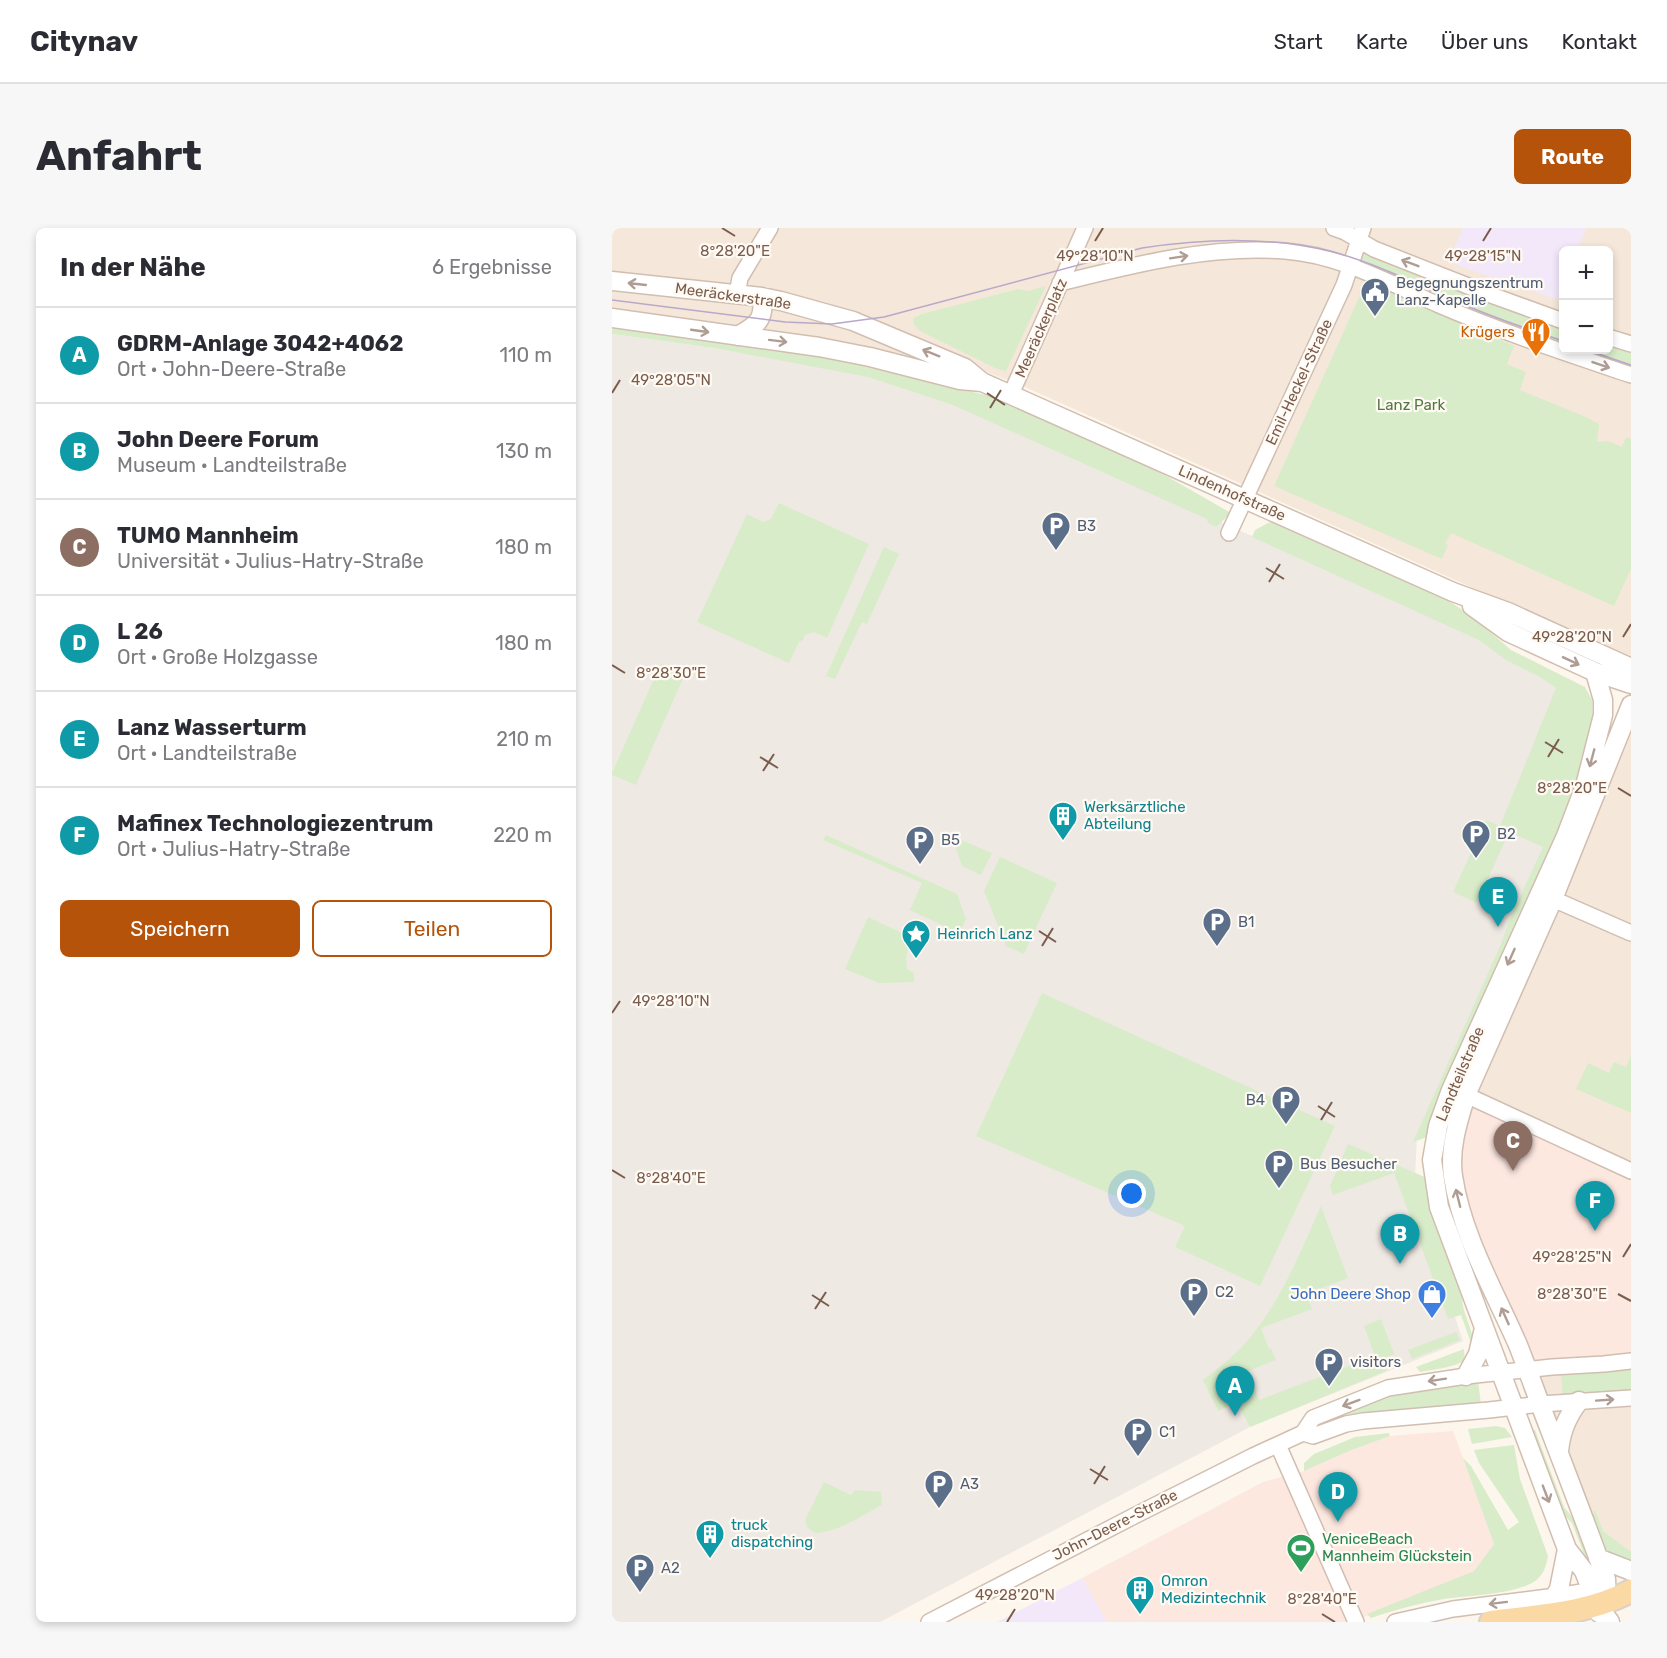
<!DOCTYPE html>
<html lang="de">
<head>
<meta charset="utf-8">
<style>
  :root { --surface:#fff; --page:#f7f7f7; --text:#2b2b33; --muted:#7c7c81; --line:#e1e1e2; --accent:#b45309 }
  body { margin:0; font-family:Rubik,sans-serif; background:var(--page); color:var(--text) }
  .controls { position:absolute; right:18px; top:18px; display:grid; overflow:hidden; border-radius:9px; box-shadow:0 3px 9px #0003 }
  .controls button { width:54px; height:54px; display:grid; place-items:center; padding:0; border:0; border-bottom:2px solid var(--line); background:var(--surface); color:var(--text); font:30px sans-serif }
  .you { position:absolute; left:520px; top:966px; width:21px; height:21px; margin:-15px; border:4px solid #fff; border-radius:50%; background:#1a73e8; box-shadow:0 0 0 9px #1a73e833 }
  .badge { display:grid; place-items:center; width:39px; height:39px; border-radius:50%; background:var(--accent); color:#fff; font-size:20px; font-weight:700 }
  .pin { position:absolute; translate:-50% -50px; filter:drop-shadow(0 2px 3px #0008) }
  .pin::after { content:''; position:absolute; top:32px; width:21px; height:18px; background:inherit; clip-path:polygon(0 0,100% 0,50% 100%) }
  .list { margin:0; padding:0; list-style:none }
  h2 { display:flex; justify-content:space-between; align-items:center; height:78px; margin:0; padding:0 24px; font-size:26px }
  h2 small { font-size:20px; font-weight:400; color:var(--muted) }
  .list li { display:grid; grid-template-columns:39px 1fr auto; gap:18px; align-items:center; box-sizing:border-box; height:96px; padding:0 24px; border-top:2px solid var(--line) }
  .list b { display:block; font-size:22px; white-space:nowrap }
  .list p { margin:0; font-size:20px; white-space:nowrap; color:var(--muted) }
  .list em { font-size:20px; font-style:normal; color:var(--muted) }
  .actions { display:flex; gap:12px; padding:18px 24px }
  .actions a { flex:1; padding:14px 0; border:2px solid var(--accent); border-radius:9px; text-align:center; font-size:21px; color:var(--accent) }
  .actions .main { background:var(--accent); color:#fff }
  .map { position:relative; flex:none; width:1019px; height:1394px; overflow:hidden; border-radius:9px }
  header { display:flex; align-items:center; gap:36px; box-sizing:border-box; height:84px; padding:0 30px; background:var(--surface); border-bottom:2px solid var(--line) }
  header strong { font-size:28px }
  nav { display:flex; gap:33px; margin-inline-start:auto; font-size:21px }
  .intro { display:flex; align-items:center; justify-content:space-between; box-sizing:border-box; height:144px; padding:0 36px }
  h1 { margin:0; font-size:42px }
  .button { padding:15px 27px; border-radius:9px; background:var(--accent); color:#fff; font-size:21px; font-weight:700 }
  main { display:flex; gap:36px; padding:0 36px }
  aside { flex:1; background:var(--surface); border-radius:9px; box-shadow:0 3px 9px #0003 }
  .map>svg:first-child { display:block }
</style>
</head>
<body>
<header>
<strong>Citynav</strong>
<nav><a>Start</a><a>Karte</a><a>Über uns</a><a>Kontakt</a></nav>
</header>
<div class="intro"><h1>Anfahrt</h1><a class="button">Route</a></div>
<main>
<aside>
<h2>In der Nähe<small>6 Ergebnisse</small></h2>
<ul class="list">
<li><span class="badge" style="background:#0f9aa8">A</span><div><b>GDRM-Anlage 3042+4062</b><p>Ort · John-Deere-Straße</p></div><em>110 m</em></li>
<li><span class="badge" style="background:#0f9aa8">B</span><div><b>John Deere Forum</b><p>Museum · Landteilstraße</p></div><em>130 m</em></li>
<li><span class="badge" style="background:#8d6e63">C</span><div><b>TUMO Mannheim</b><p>Universität · Julius-Hatry-Straße</p></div><em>180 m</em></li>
<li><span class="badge" style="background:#0f9aa8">D</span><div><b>L 26</b><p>Ort · Große Holzgasse</p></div><em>180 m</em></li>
<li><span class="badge" style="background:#0f9aa8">E</span><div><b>Lanz Wasserturm</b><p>Ort · Landteilstraße</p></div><em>210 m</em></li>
<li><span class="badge" style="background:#0f9aa8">F</span><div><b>Mafinex Technologiezentrum</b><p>Ort · Julius-Hatry-Straße</p></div><em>220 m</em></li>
</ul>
<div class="actions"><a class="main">Speichern</a><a>Teilen</a></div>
</aside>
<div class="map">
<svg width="1019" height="1394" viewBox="0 0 1019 1394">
  <rect width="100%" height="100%" fill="#fdf6ec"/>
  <path fill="#f5e8da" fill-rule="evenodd" d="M0 0H1019V431L413 159 344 132 324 145 126 108 19 82 0 83ZM951 22H996V122H951Z
    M1019 506V1336L995 1325 924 1146 848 894 947 677Z"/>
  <path fill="#fde8e0" d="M856 873 1019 947V1128L918 1136 895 1082 845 954Z
    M841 1203 883 1316 862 1343 757 1387 739 1394H495L470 1350 651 1254 692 1243 737 1223 778 1208Z"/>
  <path fill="#efe9e4" d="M0 106 102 120 256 148 343 174 868 411 960 461 933 620 805 907 803 949 808 984 851 1113 638 1199 268 1394H0Z"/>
  <path fill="#f3e8fa" d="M851 0H974L965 22H951V60L947 72 836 34Z
    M470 1350 495 1394H385Z"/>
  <path fill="#d8ecc9" d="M746 12 762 21 879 67 951 93V122H996L997 108 1019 116V147C966 129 913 113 863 89 855 85 847 79 839 75 808 58 775 42 742 31Z
    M754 54 902 118 895 136 914 144 908 162 974 189 987 196 985 214 996 213 1010 219 1014 209 1019 211V341L1002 378 839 305 833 316 836 317 830 331 662 258Z
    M434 58 394 143 385 141 308 103 302 97 301 90 310 86 406 61 416 63Z
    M0 94 138 113 252 137 393 172 507 221 619 285 604 299 596 295 595 291 341 177 256 149 102 120 0 106Z
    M167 275 257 316 215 410 202 404 193 407 191 412 187 414 177 435 85 394 135 286 151 294 159 291Z
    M658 294 835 372 860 388 899 422 973 459 980 472 981 498 960 578 818 908 801 914 889 716 898 691 931 619 897 604 865 675 841 664 874 592 888 598 944 460 928 449 894 432 867 412 640 309 643 302Z
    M272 319 287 326 255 396 250 394 223 451 214 448Z
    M49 435 73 446 24 557 0 547V545Z
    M214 607 345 666 354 691 347 705 298 682 310 655 211 612Z
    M340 608 380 625 369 647 350 638Z
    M388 629 445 655 412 726 394 718 372 663Z
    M256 689 303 711V716C293 720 294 731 295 741L302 745V754L267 755 233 741Z
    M430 765 723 898 648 1058 563 1019 573 998 364 908Z
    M1019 827V885L964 861 976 835 997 845 1002 834 1014 839Z
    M736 916 815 950 850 1065C849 1083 859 1097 862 1115H859L849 1087 836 1091 782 945 721 967 718 958Z
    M709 978 736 1050 694 1066 700 1081 649 1100 657 1121 659 1120 664 1132 636 1143 647 1172 763 1128 752 1098 769 1091 782 1126 770 1131 774 1143 638 1199 625 1174 606 1183 591 1152C604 1142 618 1131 630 1119 667 1078 687 1027 709 978Z
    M844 1104 848 1112 800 1131 796 1122Z
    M852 1121C852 1124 853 1129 852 1131 849 1139 817 1142 808 1144L804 1139Z
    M1019 1139V1166L951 1171 949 1145Z
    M866 1152 869 1177 764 1184 738 1188 701 1202V1198L713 1193 794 1162Z
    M884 1198 893 1200 900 1209 860 1216 856 1201Z
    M923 1202 952 1279 965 1295 979 1332 975 1334 960 1295 951 1286 918 1203Z
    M777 1205 778 1208 737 1223 692 1243V1235L702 1226 743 1209Z
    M902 1217 908 1251 936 1328C934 1339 931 1349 920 1355 896 1367 859 1367 832 1371 808 1375 783 1382 759 1390L755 1386 862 1343 882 1316 851 1230 859 1238 896 1302 907 1294 867 1235 862 1222Z
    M212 1254 239 1267 243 1262 269 1264 270 1277C249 1288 227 1304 203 1305L195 1299 193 1292Z
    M983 1282 991 1303 1019 1324V1336C997 1327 993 1325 984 1303 982 1295 980 1291 982 1283Z"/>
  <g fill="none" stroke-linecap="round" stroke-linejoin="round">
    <g stroke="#d1beb0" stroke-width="18">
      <path id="minor" d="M722 0 733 4 762 21 879 67 951 93
        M448 55C521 37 597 17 673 23 728 27 777 55 827 77 890 104 954 125 1019 147
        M125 66 128 50 158 0
        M996 109 1019 116
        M399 166 473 0
        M617 305 732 57 751 0
        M941 671 1019 705
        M854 867 1019 943
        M691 1205 701 1208 734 1196 751 1193 877 1182 929 1176 1019 1170
        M666 1217 744 1394
        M317 1394 524 1287 641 1228 691 1205 701 1190 776 1160 854 1148 940 1139 992 1136 1019 1133
        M783 1394 841 1381 944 1368 989 1361"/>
    </g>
    <g stroke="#d1beb0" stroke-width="21">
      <path id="tertiary" d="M0 53 150 69 169 73 241 93 353 140 370 154 841 364 896 384 1019 440
        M0 90 207 119 258 129 348 152 370 154
        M126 108C144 97 153 93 150 69
        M860 378 896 404 983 444 1019 456
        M983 444 991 472V487L973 558 954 608 839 862 826 898 820 932 827 979 955 1321 972 1343 985 1377 998 1394
        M854 1148 866 1126 872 1100
        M947 1223C949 1203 955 1189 967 1173
        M986 1330 1019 1343
        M987 1385C993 1374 995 1363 994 1351 976 1301 957 1252 938 1202 927 1174 917 1145 906 1117 882 1062 850 1008 841 948 837 921 846 893 854 867L941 671 1019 477
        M931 1388 947 1361 955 1321"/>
    </g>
    <g stroke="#dad1cd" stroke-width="26">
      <path id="primary" d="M879 1394C926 1388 976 1386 1019 1363"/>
    </g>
    <use href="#minor" stroke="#fff" stroke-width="15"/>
    <use href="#tertiary" stroke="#fff" stroke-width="18"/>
    <use href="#primary" stroke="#fbd9a5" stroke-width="22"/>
    <path stroke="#b9a8c9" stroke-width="1.5" d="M0 72 173 94 220 96 272 89 530 20C594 10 658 8 721 24 767 36 809 59 853 77 885 91 918 102 951 113
      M975 122 1019 137"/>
  </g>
  <defs><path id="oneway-shaft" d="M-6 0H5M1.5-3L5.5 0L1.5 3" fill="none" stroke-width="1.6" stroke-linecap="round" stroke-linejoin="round" transform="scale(1.5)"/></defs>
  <g stroke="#af9d94">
    <use href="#oneway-shaft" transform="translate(567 29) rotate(-9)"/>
    <use href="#oneway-shaft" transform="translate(798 35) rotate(-159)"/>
    <use href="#oneway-shaft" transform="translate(25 56) rotate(-174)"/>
    <use href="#oneway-shaft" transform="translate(88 103) rotate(8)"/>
    <use href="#oneway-shaft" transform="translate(166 113) rotate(7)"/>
    <use href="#oneway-shaft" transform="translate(319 125) rotate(-158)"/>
    <use href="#oneway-shaft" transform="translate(989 137) rotate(19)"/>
    <use href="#oneway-shaft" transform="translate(959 433) rotate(25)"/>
    <use href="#oneway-shaft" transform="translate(980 530) rotate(105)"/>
    <use href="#oneway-shaft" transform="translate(899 729) rotate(114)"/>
    <use href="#oneway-shaft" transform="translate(846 970) rotate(-104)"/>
    <use href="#oneway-shaft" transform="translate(893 1088) rotate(-114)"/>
    <use href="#oneway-shaft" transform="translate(825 1152) rotate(171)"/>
    <use href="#oneway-shaft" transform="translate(993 1172) rotate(-4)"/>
    <use href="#oneway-shaft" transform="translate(739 1175) rotate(160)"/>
    <use href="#oneway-shaft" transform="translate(934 1266) rotate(69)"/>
    <use href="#oneway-shaft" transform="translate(886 1375) rotate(173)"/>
  </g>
  <path fill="none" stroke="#7a5c4d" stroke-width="2" d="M110 0 123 8M483 13 491 0M871 13 879 0M0 165 8 152M375 165 393 177M378 180 389 162M654 340 672 351M657 354 668 336M1011 409 1019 396M0 437 13 445M933 514 951 525M148 529 166 540M936 529 947 511M151 543 162 526M1006 560 1019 568M427 703 444 714M430 718 441 700M0 785 8 773M706 878 723 889M709 892 720 874M0 942 13 950M1011 1029 1019 1016M1006 1066 1019 1073M200 1067 217 1078M203 1081 214 1064M478 1241 496 1252M482 1256 493 1238M710 1386 723 1394M395 1394 403 1381"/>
  <defs>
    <g id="civic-pin" transform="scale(1.5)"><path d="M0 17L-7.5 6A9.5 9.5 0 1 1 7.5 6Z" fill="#5c6f8a" stroke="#fffaf3"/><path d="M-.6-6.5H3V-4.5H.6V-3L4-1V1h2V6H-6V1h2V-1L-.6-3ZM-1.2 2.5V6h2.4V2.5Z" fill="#fff"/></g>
    <g id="restaurant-pin" transform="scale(1.5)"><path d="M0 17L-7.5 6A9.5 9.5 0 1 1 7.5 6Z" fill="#e8710a" stroke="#fffaf3"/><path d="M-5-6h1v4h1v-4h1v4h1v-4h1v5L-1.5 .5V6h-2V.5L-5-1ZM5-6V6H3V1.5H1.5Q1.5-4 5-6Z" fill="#fff"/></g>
    <g id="parking-pin" transform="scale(1.5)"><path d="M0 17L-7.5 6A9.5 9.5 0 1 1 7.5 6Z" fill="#5c6f8a" stroke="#fffaf3"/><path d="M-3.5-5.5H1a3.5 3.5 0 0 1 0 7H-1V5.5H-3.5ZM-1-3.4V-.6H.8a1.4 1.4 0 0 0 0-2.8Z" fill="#fff"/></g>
    <g id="building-pin" transform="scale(1.5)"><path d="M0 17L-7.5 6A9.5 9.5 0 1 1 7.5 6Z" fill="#0f9aa8" stroke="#fffaf3"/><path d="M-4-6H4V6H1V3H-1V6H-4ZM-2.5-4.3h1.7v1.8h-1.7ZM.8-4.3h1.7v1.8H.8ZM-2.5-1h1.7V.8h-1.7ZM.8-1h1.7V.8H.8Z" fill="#fff"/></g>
    <g id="sight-pin" transform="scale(1.5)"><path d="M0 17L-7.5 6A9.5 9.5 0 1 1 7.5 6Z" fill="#0f9aa8" stroke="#fffaf3"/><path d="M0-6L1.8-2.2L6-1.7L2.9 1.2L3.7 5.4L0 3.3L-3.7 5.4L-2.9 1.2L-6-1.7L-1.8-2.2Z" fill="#fff"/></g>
    <g id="shop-pin" transform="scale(1.5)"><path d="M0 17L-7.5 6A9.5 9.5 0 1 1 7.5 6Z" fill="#3f7fe0" stroke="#fffaf3"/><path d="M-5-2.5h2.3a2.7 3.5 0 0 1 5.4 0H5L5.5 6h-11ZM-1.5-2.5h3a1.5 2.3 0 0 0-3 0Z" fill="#fff"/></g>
    <g id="stadium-pin" transform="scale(1.5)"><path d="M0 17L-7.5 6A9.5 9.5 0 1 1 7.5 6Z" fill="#2e9e5b" stroke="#fffaf3"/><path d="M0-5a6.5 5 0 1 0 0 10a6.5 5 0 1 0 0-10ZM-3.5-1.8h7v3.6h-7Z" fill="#fff"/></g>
  </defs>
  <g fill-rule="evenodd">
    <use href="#civic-pin" x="763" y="64"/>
    <use href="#restaurant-pin" x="924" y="104"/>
    <use href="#parking-pin" x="444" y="298"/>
    <use href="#building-pin" x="451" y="588"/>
    <use href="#parking-pin" x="864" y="606"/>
    <use href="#parking-pin" x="308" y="612"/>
    <use href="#parking-pin" x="605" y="694"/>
    <use href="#sight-pin" x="304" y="706"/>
    <use href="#parking-pin" x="674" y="872"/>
    <use href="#parking-pin" x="667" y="936"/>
    <use href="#parking-pin" x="582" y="1064"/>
    <use href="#shop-pin" x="820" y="1066"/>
    <use href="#parking-pin" x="717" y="1134"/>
    <use href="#parking-pin" x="526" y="1204"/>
    <use href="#parking-pin" x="327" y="1256"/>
    <use href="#building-pin" x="98" y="1306"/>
    <use href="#stadium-pin" x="689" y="1320"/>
    <use href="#parking-pin" x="28" y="1340"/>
    <use href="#building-pin" x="528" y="1362"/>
  </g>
  <g text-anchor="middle" stroke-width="4.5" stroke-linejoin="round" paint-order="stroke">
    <g font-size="15" fill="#4e5e75" stroke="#fffaf3" text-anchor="start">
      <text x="784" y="60">Begegnungszentrum<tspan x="784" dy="17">Lanz-Kapelle</tspan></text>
      <text x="465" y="303">B3</text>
      <text x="885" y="611">B2</text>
      <text x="329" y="617">B5</text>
      <text x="626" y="699">B1</text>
      <text x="653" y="877" text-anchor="end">B4</text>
      <text x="688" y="941">Bus Besucher</text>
      <text x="603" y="1069">C2</text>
      <text x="738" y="1139">visitors</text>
      <text x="547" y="1209">C1</text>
      <text x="348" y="1261">A3</text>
      <text x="49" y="1345">A2</text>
    </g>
    <g font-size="15" fill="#7a5c4d" stroke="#fffaf3">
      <text transform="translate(121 68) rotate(8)" y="5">Meeräckerstraße</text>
      <text transform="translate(429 100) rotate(-66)" y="5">Meeräckerplatz</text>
      <text transform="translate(687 154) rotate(-65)" y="5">Emil-Heckel-Straße</text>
      <text transform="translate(620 265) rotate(24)" y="5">Lindenhofstraße</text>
      <text transform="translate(848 846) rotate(-67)" y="5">Landteilstraße</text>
      <text transform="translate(503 1297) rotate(-27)" y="5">John-Deere-Straße</text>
    </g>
    <g font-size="15" fill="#c56008" stroke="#fffaf3" text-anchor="end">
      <text x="903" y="109">Krügers</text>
    </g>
    <g font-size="15" fill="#537a41" stroke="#fffaf3">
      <text x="799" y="182">Lanz Park</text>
    </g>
    <g font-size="15" fill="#0d838f" stroke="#fffaf3" text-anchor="start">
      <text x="472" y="584">Werksärztliche<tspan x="472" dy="17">Abteilung</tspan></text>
      <text x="325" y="711">Heinrich Lanz</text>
      <text x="119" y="1302">truck<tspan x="119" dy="17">dispatching</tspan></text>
      <text x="549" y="1358">Omron<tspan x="549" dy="17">Medizintechnik</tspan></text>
    </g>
    <g font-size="15" fill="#366cbe" stroke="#fffaf3" text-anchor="end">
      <text x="799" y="1071">John Deere Shop</text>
    </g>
    <g font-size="15" fill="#27864d" stroke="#fffaf3" text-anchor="start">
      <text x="710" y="1316">VeniceBeach<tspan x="710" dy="17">Mannheim Glückstein</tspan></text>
    </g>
  </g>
  <g font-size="15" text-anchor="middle" fill="#7a5c4d" stroke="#fffaf3" stroke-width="4.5" stroke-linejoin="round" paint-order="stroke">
    <text x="123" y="28">8°28'20"E</text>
    <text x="483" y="33">49°28'10"N</text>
    <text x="871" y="33">49°28'15"N</text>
    <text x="59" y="157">49°28'05"N</text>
    <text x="960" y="414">49°28'20"N</text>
    <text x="59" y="450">8°28'30"E</text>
    <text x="960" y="565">8°28'20"E</text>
    <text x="59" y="778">49°28'10"N</text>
    <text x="59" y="955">8°28'40"E</text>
    <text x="960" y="1034">49°28'25"N</text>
    <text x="960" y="1071">8°28'30"E</text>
    <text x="403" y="1372">49°28'20"N</text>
    <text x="710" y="1376">8°28'40"E</text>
  </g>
</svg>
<div class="controls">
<button>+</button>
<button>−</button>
</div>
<div class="you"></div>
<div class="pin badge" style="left:623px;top:1188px;background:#0f9aa8">A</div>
<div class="pin badge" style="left:788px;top:1036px;background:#0f9aa8">B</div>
<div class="pin badge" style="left:901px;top:943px;background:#8d6e63">C</div>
<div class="pin badge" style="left:726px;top:1294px;background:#0f9aa8">D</div>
<div class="pin badge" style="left:886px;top:699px;background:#0f9aa8">E</div>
<div class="pin badge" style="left:983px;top:1003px;background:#0f9aa8">F</div>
</div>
</main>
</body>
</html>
